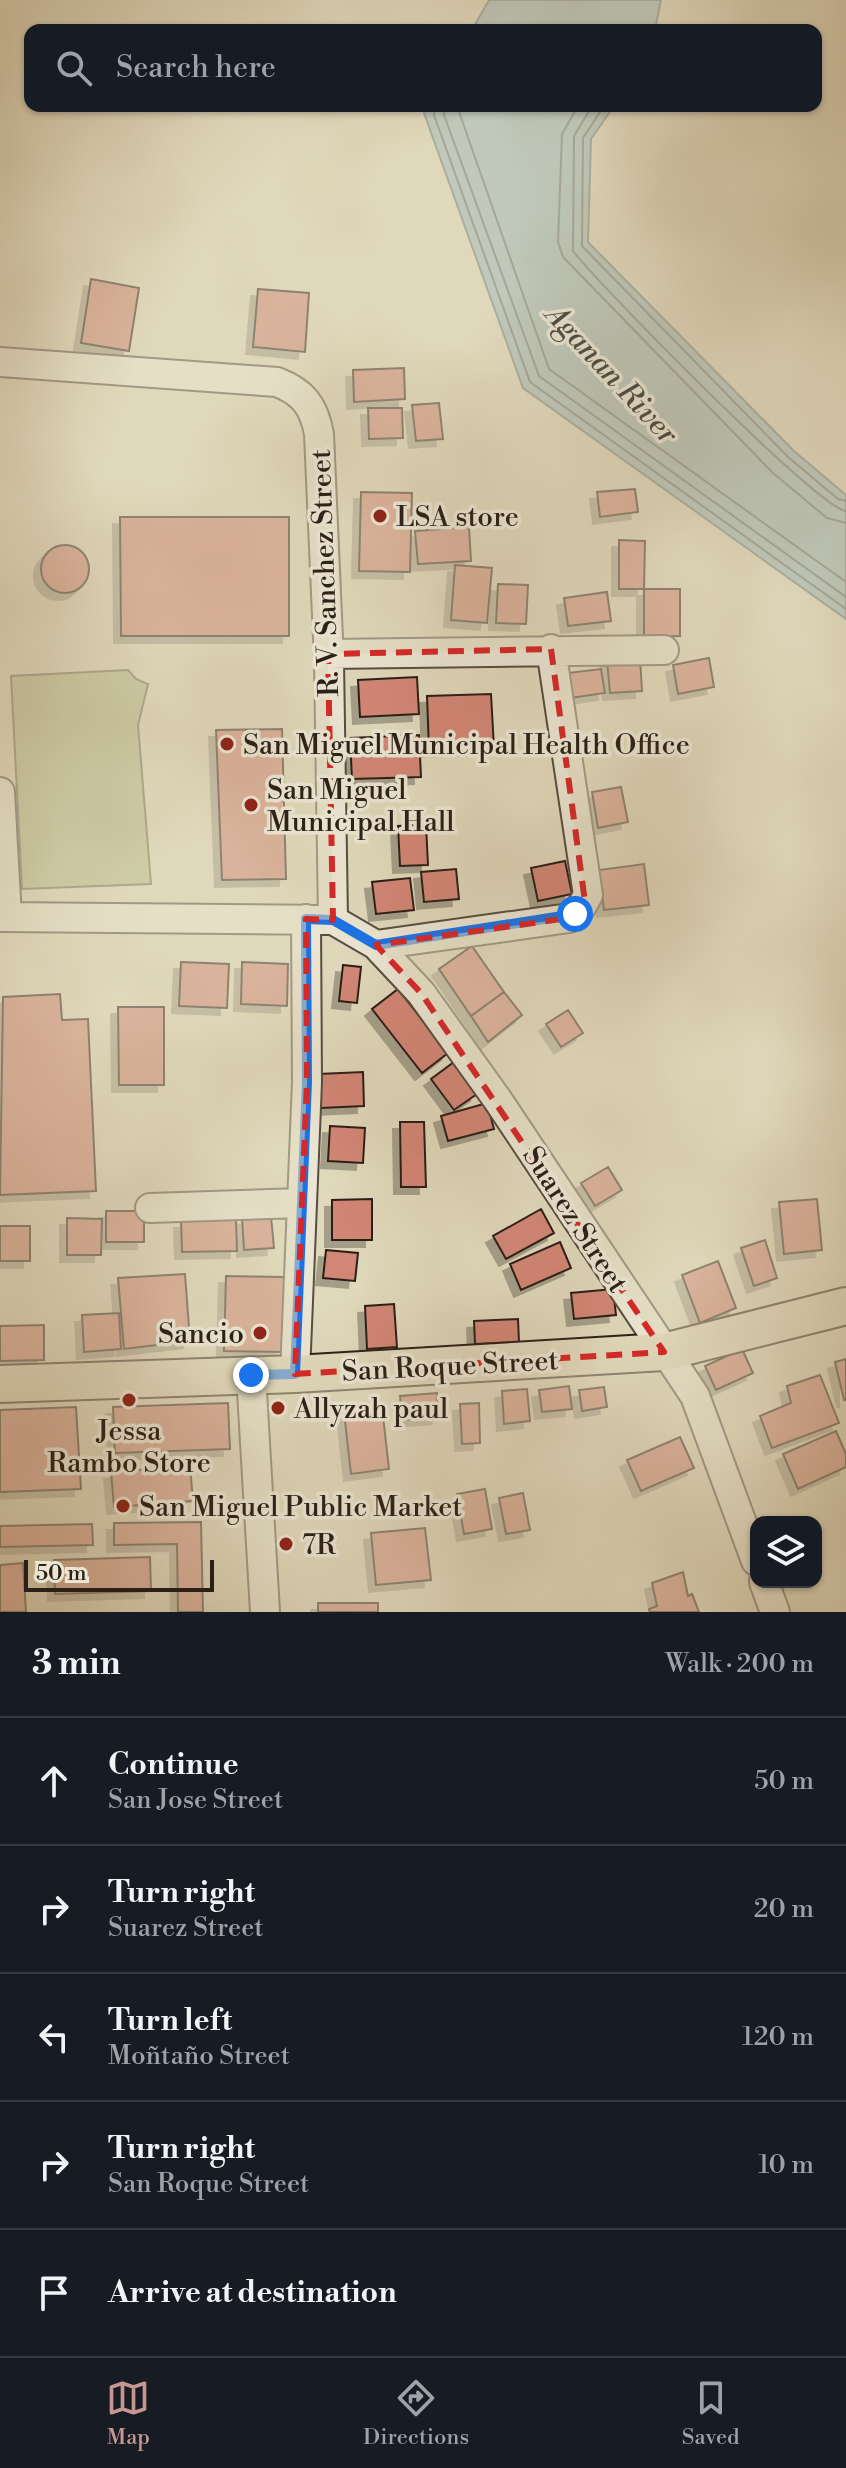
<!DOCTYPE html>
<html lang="en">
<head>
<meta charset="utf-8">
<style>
  :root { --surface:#171b24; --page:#242831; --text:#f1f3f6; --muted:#9ea1a6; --line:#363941; --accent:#c59692 }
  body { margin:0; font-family:"Libre Bodoni",serif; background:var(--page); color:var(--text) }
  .controls { position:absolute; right:24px; bottom:24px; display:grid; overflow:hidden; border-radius:16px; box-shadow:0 2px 6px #0004 }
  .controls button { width:72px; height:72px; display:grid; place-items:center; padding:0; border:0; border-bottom:2px solid var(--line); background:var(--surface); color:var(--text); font:40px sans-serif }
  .scale { position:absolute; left:24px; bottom:20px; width:190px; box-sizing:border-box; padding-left:8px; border:4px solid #2b1f17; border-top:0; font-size:22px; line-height:28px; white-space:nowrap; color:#2b1f17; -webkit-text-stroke:6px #ebe6d3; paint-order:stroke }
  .stop { position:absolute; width:24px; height:24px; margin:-18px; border:6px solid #1a73e8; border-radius:50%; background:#fff }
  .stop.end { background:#1a73e8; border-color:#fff; box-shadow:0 2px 8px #0008 }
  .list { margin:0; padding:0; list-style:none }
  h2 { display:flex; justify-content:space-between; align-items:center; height:104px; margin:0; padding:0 32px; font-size:34px }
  h2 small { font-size:26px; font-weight:400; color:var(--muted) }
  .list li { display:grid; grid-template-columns:52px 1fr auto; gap:24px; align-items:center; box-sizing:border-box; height:128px; padding:0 32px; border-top:2px solid var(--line) }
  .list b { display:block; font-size:30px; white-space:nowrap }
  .list p { margin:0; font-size:26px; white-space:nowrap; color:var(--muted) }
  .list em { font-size:26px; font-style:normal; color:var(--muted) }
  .icon { flex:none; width:44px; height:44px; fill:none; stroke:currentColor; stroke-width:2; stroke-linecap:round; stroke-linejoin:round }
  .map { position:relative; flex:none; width:846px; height:1612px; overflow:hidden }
  .search { position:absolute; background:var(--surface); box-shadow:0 2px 6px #0004; left:24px; right:24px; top:24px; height:88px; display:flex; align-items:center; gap:20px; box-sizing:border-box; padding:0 28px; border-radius:16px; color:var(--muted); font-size:30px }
  .sheet { height:744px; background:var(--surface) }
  nav { display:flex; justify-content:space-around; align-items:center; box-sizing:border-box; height:112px; border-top:2px solid var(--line); background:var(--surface); font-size:22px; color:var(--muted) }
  nav a { display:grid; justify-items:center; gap:4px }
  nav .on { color:var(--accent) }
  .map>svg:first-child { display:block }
</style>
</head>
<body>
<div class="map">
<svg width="846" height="1612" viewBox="0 0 846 1612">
  <defs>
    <filter id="shadow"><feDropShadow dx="-7" dy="7" stdDeviation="0" flood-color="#0004"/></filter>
  </defs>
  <rect width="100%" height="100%" fill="#e0d8bb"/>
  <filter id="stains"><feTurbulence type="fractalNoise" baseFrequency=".0025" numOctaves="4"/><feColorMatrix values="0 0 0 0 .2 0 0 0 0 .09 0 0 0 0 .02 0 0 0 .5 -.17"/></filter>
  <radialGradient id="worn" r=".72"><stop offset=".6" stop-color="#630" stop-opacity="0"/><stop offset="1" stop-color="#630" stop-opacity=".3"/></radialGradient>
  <path fill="#b8bd8c" stroke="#726e52" stroke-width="2" d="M128 670 136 679 148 684 138 725 151 884 22 889 11 676Z"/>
  <path fill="#99b7bb" stroke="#6d7a79" stroke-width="2" d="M489 0H661L655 30H472Z
    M428 106H614L591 139 588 242 794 451 846 495V619L523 388 424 113Z"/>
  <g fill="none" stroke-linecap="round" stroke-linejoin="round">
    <path stroke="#626b69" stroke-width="2" d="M434 106V115L530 382 846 609
      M445 106 444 115 539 376 846 597
      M457 106 549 369 846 582
      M578 106 562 134 558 242 563 257 773 473 827 518 846 523
      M592 106 574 136 573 251C600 286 820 510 846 511
      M604 106 583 138 582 246 788 457 838 499 846 501"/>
  </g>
  <path fill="#d28676" stroke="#2b1f17" stroke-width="2" filter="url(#shadow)" d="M91 279 139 288 129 351 81 343Z
    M258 289 309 293 305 352 253 347Z
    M404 368 405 399 354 402 353 370Z
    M439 403 443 439 416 441 412 405Z
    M368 408H402L403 438 369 439Z
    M635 489 638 512 600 517 597 492Z
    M361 492 412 493 410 572 359 571Z
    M120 517H289V636H121Z
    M469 527 471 561 418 564 415 531Z
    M619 540 645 541 644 589H619Z
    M41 569a24 24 0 1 1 48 0a24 24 0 1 1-48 0Z
    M455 565 492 568 487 623 451 620Z
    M498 584 528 585 526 624 496 623Z
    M644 589H680V636L644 637Z
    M607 592 611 621 568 626 564 598Z
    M640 658 642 691 610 693 607 660Z
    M709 658 714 687 678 694 673 665Z
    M601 669 605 693 563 699 559 674Z
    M417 677 419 714 360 717 358 680Z
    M491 694 494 748 429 750 427 696Z
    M282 729 286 879 222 880 216 730Z
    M419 735 421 777 352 779 350 738Z
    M621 787 628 822 598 828 592 792Z
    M426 824 428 865 400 866 398 826Z
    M565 861 572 894 538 901 531 868Z
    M644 864 649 905 604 910 599 870Z
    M456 869 459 899 424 902 421 872Z
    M410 878 414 910 376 914 372 882Z
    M472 946 504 992 471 1016 439 969Z
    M181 962 229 964 227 1008 179 1006Z
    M242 962 288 964 287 1006 241 1004Z
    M343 965 361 967 357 1003 339 1001Z
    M398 989 448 1053 422 1073 372 1009Z
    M504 992 522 1015 488 1042 471 1016Z
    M60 994 62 1020 88 1019 96 1191 0 1195 3 997Z
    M118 1007H164V1085H119Z
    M568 1010 583 1033 561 1047 546 1024Z
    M454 1062 477 1094 454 1110 431 1079Z
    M363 1072 364 1106 321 1108 319 1074Z
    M487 1103 494 1129 448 1141 441 1116Z
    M400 1122H424L426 1187H401Z
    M330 1126 365 1128 363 1163 328 1161Z
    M608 1167 622 1190 595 1206 581 1183Z
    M372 1199V1240H332V1200Z
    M817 1199 822 1250 784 1254 779 1202Z
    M541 1209 554 1233 506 1259 493 1236Z
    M106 1211H144V1242H106Z
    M271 1216 274 1248 244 1250 242 1218Z
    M67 1218 102 1219 101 1255H67Z
    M236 1219 237 1251 182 1252 181 1221Z
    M0 1226H30V1261H0Z
    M765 1240 777 1278 754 1286 741 1248Z
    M560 1242 571 1268 521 1290 510 1264Z
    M326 1250 358 1253 355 1281 323 1278Z
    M718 1261 736 1308 700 1323 682 1275Z
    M185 1274 190 1341 124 1349 118 1278Z
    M226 1276 284 1277 283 1352 224 1351Z
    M613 1289 616 1315 574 1319 571 1293Z
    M394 1304 397 1347 367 1349 365 1306Z
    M119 1313 121 1349 84 1352 82 1315Z
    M518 1319 519 1342 475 1344 474 1321Z
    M44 1325V1360L0 1361V1326Z
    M742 1349 753 1373 716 1390 705 1366Z
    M846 1359V1400H844L835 1362Z
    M820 1375 839 1423 772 1448 760 1416 791 1403 787 1386Z
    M569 1386 572 1409 542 1412 539 1390Z
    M604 1387 607 1407 582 1411 579 1390Z
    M527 1389 530 1421 504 1424 502 1391Z
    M437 1393 439 1417 402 1420 400 1396Z
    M228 1403 230 1449 115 1453 113 1407Z
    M479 1403 480 1443 462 1444 460 1404Z
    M76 1407 81 1489 0 1492V1410Z
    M382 1407 389 1469 351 1474 344 1412Z
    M836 1431 846 1454V1467L798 1489 783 1454Z
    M680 1437 694 1468 641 1491 627 1460Z
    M190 1466 193 1501 114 1507 111 1472Z
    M485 1489 492 1529 464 1534 457 1494Z
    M523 1493 530 1530 506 1534 499 1498Z
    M201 1522 203 1612H178L177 1544 114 1545V1523Z
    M92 1524 93 1545 0 1547V1526Z
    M425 1528 431 1580 376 1585 371 1533Z
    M150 1557 151 1591 55 1594 54 1560Z
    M23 1563 26 1612H0V1565Z
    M683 1572 688 1596 692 1594 699 1612H650L649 1609 657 1606 652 1583Z
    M318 1603H378V1612H318Z"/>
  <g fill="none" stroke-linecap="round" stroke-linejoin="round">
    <g stroke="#584d40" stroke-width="32">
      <path id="minor" d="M0 362 277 382C303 392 314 406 319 434L329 661 333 920
        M328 654 664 650
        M0 792 7 917
        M0 917 333 920 376 945 421 993 497 1099 695 1396 756 1561
        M376 945 569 918 580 909 588 895 551 649
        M150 1208 302 1203
        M295 1374 307 1082 306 919
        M251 1375 265 1612
        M764 1582 775 1612"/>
    </g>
    <g stroke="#2b1f17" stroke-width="40">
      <path id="major" d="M0 1384 295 1374 664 1352 846 1306"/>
    </g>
    <use href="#minor" stroke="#ebe6d3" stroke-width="28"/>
    <use href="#major" stroke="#e0d8bb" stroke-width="36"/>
  </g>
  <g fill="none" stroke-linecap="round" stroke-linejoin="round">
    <path stroke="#1a73e8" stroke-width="10" d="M251 1375 295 1374 307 1082 306 919 333 920 376 945 575 914"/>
  </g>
  <path d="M0 0H846V1612H0ZM551 649 585 902 569 918 376 945 421 993 664 1352 295 1374 307 1082 306 919 333 920 328 654Z" fill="#e0d8bb" fill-opacity=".55" fill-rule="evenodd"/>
  <path fill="none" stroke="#d62828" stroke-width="6" stroke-dasharray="16 10" stroke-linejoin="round" d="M551 649 585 902 569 918 376 945 421 993 664 1352 295 1374 307 1082 306 919 333 920 328 654Z"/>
  <g fill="#8f2418" stroke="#ebe6d3" stroke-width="3">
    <circle cx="380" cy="516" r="8"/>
    <circle cx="227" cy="744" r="8"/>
    <circle cx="251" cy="805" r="8"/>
    <circle cx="260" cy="1333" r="8"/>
    <circle cx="129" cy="1400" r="8"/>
    <circle cx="278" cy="1408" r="8"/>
    <circle cx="123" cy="1506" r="8"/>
    <circle cx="286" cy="1544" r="8"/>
  </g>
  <g text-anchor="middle" stroke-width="7" stroke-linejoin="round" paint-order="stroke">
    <g font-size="28" fill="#2b1f17" stroke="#ebe6d3" text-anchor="start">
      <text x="396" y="526">LSA store</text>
      <text x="243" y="754">San Miguel Municipal Health Office</text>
      <text x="267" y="799">San Miguel<tspan x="267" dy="32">Municipal Hall</tspan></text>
      <text x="244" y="1343" text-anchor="end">Sancio</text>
      <text x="294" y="1418">Allyzah paul</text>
      <text x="129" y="1440" text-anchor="middle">Jessa<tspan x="129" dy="32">Rambo Store</tspan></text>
      <text x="139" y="1516">San Miguel Public Market</text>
      <text x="302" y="1554">7R</text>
    </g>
    <g font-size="28" fill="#2b1f17" stroke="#ebe6d3">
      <text transform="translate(324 573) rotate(-92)" y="10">R. V. Sanchez Street</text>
      <text transform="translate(576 1219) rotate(57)" y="10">Suarez Street</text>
      <text transform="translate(450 1365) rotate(-3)" y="10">San Roque Street</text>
    </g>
    <g font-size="30" font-style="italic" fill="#4c4d48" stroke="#ebe6d3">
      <text transform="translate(612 374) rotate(47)" y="10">Aganan River</text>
    </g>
  </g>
  <rect width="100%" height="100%" filter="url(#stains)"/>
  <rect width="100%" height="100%" fill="url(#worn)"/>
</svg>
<div class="controls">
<button><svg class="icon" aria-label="layers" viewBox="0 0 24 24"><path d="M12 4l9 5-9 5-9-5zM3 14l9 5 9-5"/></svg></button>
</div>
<div class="scale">50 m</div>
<div class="stop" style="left:575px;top:914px"></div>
<div class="stop end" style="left:251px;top:1375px"></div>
<div class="search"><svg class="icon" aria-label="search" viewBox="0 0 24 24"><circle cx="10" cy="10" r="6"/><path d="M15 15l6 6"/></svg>Search here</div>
</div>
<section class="sheet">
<h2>3 min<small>Walk · 200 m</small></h2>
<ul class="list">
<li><svg class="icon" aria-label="ahead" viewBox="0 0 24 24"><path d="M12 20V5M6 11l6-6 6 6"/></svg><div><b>Continue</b><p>San Jose Street</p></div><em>50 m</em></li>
<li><svg class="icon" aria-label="right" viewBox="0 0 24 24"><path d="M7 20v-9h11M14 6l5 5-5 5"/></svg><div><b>Turn right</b><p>Suarez Street</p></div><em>20 m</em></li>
<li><svg class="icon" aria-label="left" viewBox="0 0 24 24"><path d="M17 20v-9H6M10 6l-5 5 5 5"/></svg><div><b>Turn left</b><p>Moñtaño Street</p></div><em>120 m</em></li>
<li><svg class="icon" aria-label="right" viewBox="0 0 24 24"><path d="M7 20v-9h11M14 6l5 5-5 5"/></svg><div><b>Turn right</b><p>San Roque Street</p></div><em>10 m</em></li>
<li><svg class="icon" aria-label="arrive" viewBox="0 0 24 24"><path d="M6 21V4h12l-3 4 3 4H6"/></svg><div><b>Arrive at destination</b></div></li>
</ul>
</section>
<nav>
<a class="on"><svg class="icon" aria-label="map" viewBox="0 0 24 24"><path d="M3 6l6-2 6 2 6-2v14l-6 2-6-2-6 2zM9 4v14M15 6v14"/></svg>Map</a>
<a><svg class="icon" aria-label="directions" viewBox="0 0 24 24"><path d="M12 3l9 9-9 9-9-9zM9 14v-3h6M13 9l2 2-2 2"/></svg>Directions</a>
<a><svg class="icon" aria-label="saved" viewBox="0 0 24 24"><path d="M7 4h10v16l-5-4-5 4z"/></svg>Saved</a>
</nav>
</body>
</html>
